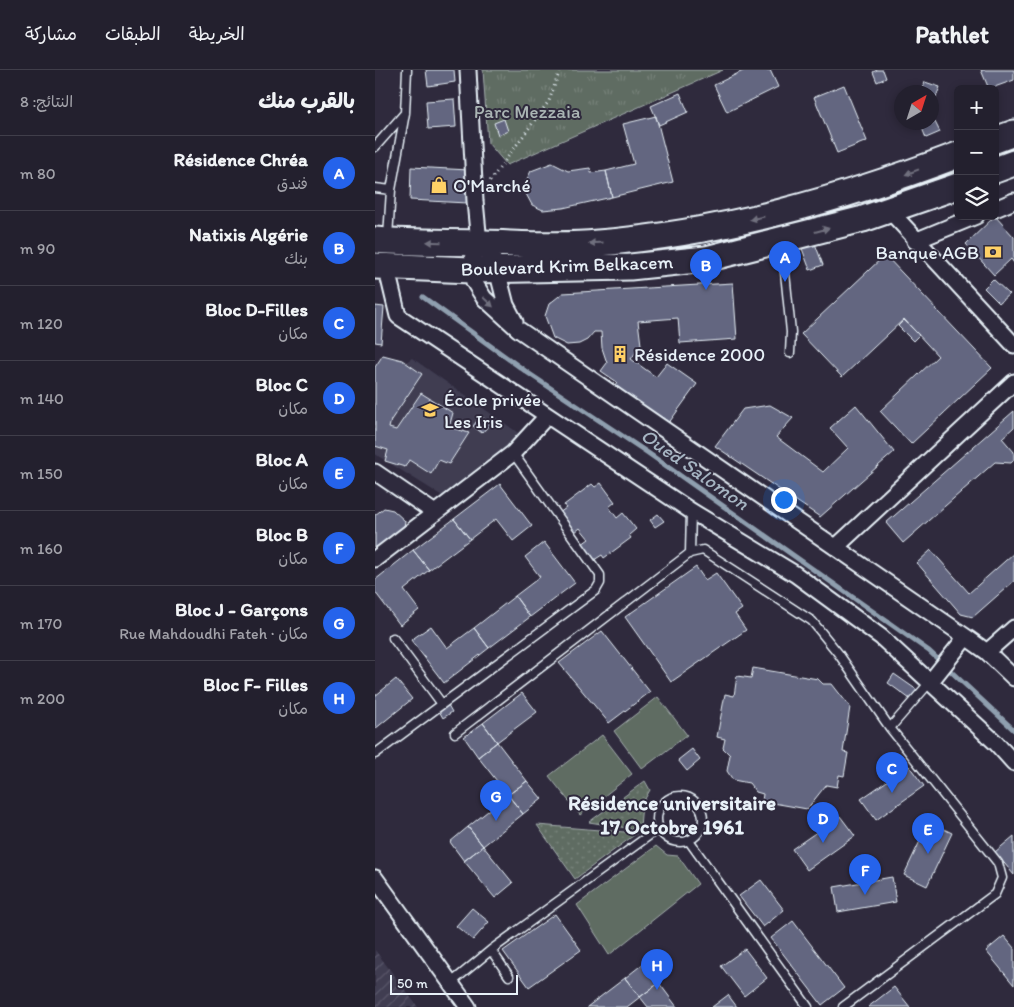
<!DOCTYPE html>
<html lang="ar">
<head>
<meta charset="utf-8">
<style>
  :root { --surface:#23202e; --page:#2b2836; --text:#f1f3f6; --muted:#a3a3aa; --line:#403e4a; --accent:#2563eb }
  body { margin:0; font-family:Itim,"Playpen Sans Arabic",sans-serif; background:var(--page); color:var(--text); direction:rtl }
  .controls { position:absolute; right:15px; top:15px; display:grid; overflow:hidden; border-radius:8px; box-shadow:0 2px 8px #0003 }
  .controls button { width:45px; height:45px; display:grid; place-items:center; padding:0; border:0; border-bottom:1px solid var(--line); background:var(--surface); color:var(--text); font:25px sans-serif }
  .compass { position:absolute; left:519px; top:15px; width:45px; height:45px; border-radius:50%; background:var(--surface); box-shadow:0 2px 8px #0003; rotate:39deg }
  .scale { position:absolute; left:15px; bottom:12px; width:128px; box-sizing:border-box; padding-left:5px; border:2px solid #e8f1f8; border-top:0; font-size:14px; line-height:18px; white-space:nowrap; color:#e8f1f8; -webkit-text-stroke:4px #2f2a3d; paint-order:stroke }
  .you { position:absolute; left:408px; top:429px; width:18px; height:18px; margin:-12px; border:4px solid #fff; border-radius:50%; background:#1a73e8; box-shadow:0 0 0 8px #1a73e833 }
  .badge { display:grid; place-items:center; width:32px; height:32px; border-radius:50%; background:var(--accent); color:#fff; font-size:16px; font-weight:700 }
  .pin { position:absolute; translate:-50% -41px; filter:drop-shadow(0 1px 2px #0008) }
  .pin::after { content:''; position:absolute; top:26px; width:18px; height:15px; background:inherit; clip-path:polygon(0 0,100% 0,50% 100%) }
  .list { margin:0; padding:0; list-style:none }
  h2 { display:flex; justify-content:space-between; align-items:center; height:65px; margin:0; padding:0 20px; font-size:21px }
  h2 small { font-size:16px; font-weight:400; color:var(--muted) }
  .list li { display:grid; grid-template-columns:32px 1fr auto; gap:15px; align-items:center; box-sizing:border-box; height:75px; padding:0 20px; border-top:1px solid var(--line) }
  .list b { display:block; font-size:19px; white-space:nowrap }
  .list p { margin:0; font-size:16px; white-space:nowrap; color:var(--muted) }
  .list em { font-size:16px; font-style:normal; color:var(--muted) }
  .icon { flex:none; width:28px; height:28px; fill:none; stroke:currentColor; stroke-width:2; stroke-linecap:round; stroke-linejoin:round }
  .map { position:relative; flex:none; width:639px; height:937px; overflow:hidden; direction:ltr }
  header { display:flex; align-items:center; gap:30px; box-sizing:border-box; height:70px; padding:0 25px; background:var(--surface); border-bottom:1px solid var(--line) }
  header strong { font-size:24px }
  nav { display:flex; gap:28px; margin-inline-start:auto; font-size:18px }
  main { display:flex }
  aside { flex:1; background:var(--surface) }
  .map>svg:first-child { display:block }
</style>
</head>
<body>
<header>
<strong>Pathlet</strong>
<nav><a>الخريطة</a><a>الطبقات</a><a>مشاركة</a></nav>
</header>
<main>
<div class="map">
<svg width="639" height="937" viewBox="0 0 639 937">
  <defs>
    <pattern id="industrial-furrows" width="10" height="10" patternUnits="userSpaceOnUse" patternTransform="scale(1.25)"><rect width="10" height="10" fill="#3f3c51"/><path d="M-1 1l2-2M0 10L10 0M9 11l2-2" fill="none" stroke="#5b596b"/></pattern>
    <pattern id="grass-dots" width="8" height="8" patternUnits="userSpaceOnUse" patternTransform="scale(1.25)"><rect width="8" height="8" fill="#5f6c62"/><path d="M2 2h.1M6 6h.1" fill="none" stroke="#768179" stroke-width="1.8" stroke-linecap="round"/></pattern>
    <pattern id="park-tufts" width="24" height="20" patternUnits="userSpaceOnUse" patternTransform="scale(1.25)"><rect width="24" height="20" fill="#5f6c62"/><path d="M3 7l-1-3M5 7V3M7 7l1-3M15 17l-1-3M17 17v-4M19 17l1-3" fill="none" stroke="#768179"/></pattern>
  </defs>
  <rect width="100%" height="100%" fill="#2f2a3d"/>
  <filter id="ink" filterUnits="userSpaceOnUse"><feTurbulence type="fractalNoise" baseFrequency=".02" numOctaves="2"/><feDisplacementMap in="SourceGraphic" scale="10" xChannelSelector="R" yChannelSelector="G"/><feConvolveMatrix kernelMatrix="1 2 1 2 8 2 1 2 1" color-interpolation-filters="sRGB"/></filter>
  <g filter="url(#ink)">
    <path fill="#3f3c51" d="M37 288 149 367 72 429 0 384V313Z"/>
    <path fill="url(#industrial-furrows)" d="M0 880 43 937H0Z"/>
    <path fill="url(#grass-dots)" stroke="#a4aead" d="M270 711 275 720 267 734 265 757 258 759 214 752Z
      M162 755 262 763 200 809Z"/>
    <path fill="url(#park-tufts)" stroke="#a4aead" d="M108 0H348L132 95 113 73Z"/>
    <path fill="#5f6c62" stroke="#a4aead" d="M283 627 312 665 267 699 239 661Z
      M227 665 257 704 205 745 174 706Z
      M281 776 292 785 303 786 323 814 234 885 202 835Z"/>
    <g fill="none" stroke-linecap="round" stroke-linejoin="round">
      <path stroke="#8f9faf" stroke-width="5" d="M48 227 153 303 273 383 554 581 639 660"/>
    </g>
    <path fill="#636680" stroke="#e8f1f8" d="M51 0H79L80 12 53 16Z
      M370 0H395L403 17 352 42 339 15Z
      M502 0H508L511 8 502 12 498 2Z
      M606 0H639V10L614 19Z
      M550 12 565 17 559 32H556V22H547Z
      M469 15 492 71 462 83 439 27Z
      M305 23 313 42 284 55 276 36Z
      M79 29 81 57 53 59 51 31Z
      M281 46 298 112 237 127 231 101 259 94 248 54Z
      M129 49 133 61 123 65 119 53Z
      M560 52 565 62 551 68 547 58Z
      M177 93 193 101 215 98 216 103 231 101 237 127 188 138 168 140 157 135 150 122 151 111 156 101Z
      M36 97 94 100 92 133 35 130Z
      M620 146 639 167V193L636 189 619 205 591 174Z
      M439 171 448 195 435 200 426 176Z
      M510 185 617 298 536 374 505 341 563 286 529 249 467 307 426 264Z
      M618 209 634 224 624 233 609 218Z
      M358 213 362 269 305 273 303 248 263 251 266 275 256 289 281 307 292 293 322 314 293 354 240 315 242 312 226 301 232 293 227 278 226 262H219L212 270 204 274 192 275 178 268 170 246 174 234 188 223Z
      M0 236 9 237 6 273 0 272Z
      M529 250 544 265 538 271 523 256Z
      M8 285 27 290 47 304 16 350 14 358 21 360 46 323 78 343 74 357 94 363 74 394 64 390 56 404 34 390 30 397 10 391 13 380 0 376V297Z
      M395 335 418 348 401 367 448 402 473 378 455 358 481 335 519 382 445 447 340 376 368 339Z
      M639 341V357L627 368 639 382V390L636 393 620 392 528 473 511 453Z
      M106 346 115 354 107 363 98 356Z
      M226 413 240 432 234 437 242 448 248 443 261 459 254 465 256 468 229 488 227 485 219 490 207 474 214 469 205 458 199 463 184 443 191 438 189 435 217 414 220 417Z
      M125 414 157 456 138 471 121 449 95 469 79 449Z
      M9 438 18 440 30 451 28 462 0 483V445Z
      M283 444 289 451 280 457 275 450Z
      M79 449 95 469 54 500 38 480Z
      M169 472 200 513 155 547 140 526 165 507 150 487Z
      M38 480 54 500 29 520 44 540 25 555 0 522V510Z
      M556 480 594 523 639 483V511L598 547 586 544 542 493Z
      M321 497 330 510 341 503 367 539 360 544 371 560 296 612 250 547Z
      M140 526 155 547 114 578 99 558Z
      M56 556 72 578 99 558 114 578 69 613 36 570Z
      M227 561 275 622 234 653 184 593Z
      M378 598 443 609 448 614H457L475 637 468 682 473 683 469 706 464 705 462 717 451 715 432 739 387 731 388 724 381 722 374 713 358 710 352 701 355 685 348 678 350 669 342 667 350 624 359 626 362 606 376 608Z
      M519 604 542 620 535 629 513 613Z
      M21 609 37 629 0 659V626Z
      M147 623 162 642 122 672 108 653Z
      M73 635 77 642 68 648 64 641Z
      M108 653 122 672 103 687 89 667Z
      M122 672 152 711 133 725 103 687Z
      M317 679 325 690 312 701 303 690Z
      M534 696 549 716 501 750 486 729Z
      M152 711 167 729 148 744 133 725Z
      M133 725 148 744 108 776 93 757Z
      M465 746 480 766 432 800 417 779Z
      M554 752 577 763 552 816 529 805Z
      M93 757 108 776 89 791 75 772Z
      M639 766V805L620 782Z
      M108 776 138 813 120 828 89 791Z
      M517 807 521 832 463 842 459 817Z
      M386 810 409 840 388 857 364 826Z
      M97 838 114 852 98 870 81 856Z
      M180 844 206 880 154 917 128 881Z
      M418 851 469 918 447 935 396 868Z
      M629 866 639 878V915L611 881Z
      M370 879 392 908 369 926 346 896Z
      M269 893 284 913 265 927 250 908Z
      M250 908 265 927 252 937H212Z
      M284 913 302 937H273L265 927Z
      M519 917 535 937H493Z
      M353 925 362 937H337Z"/>
    <g fill="none" stroke-linecap="round" stroke-linejoin="round">
      <g stroke="#e8f1f8" stroke-width="11">
        <path id="lane" d="M0 77 30 43
          M0 118 16 120
          M13 167 16 120 30 43 32 0
          M407 173 416 262 415 283
          M315 483 316 441
          M18 568 67 634
          M515 658 556 611
          M80 663 315 483 328 480 437 551 463 583 515 658 623 793 627 808 620 824 468 937
          M0 684 221 520 225 513V505L138 383
          M282 749a23 23 0 1 1 46 0a23 23 0 1 1-46 0Z
          M314 771 433 937
          M134 906 116 880 283 759
          M76 913 116 880"/>
      </g>
      <g stroke="#e8f1f8" stroke-width="19">
        <path id="street" d="M93 0 100 131 104 173 96 194 99 212 109 228 143 259 591 567 612 582 639 608
          M620 139 639 131
          M514 140 639 275
          M540 171 601 146
          M104 173 120 192 131 235 140 252
          M11 196 23 246 316 441 420 504 506 567 621 673 639 693
          M0 402 60 443
          M461 477 639 312
          M0 489 138 383 172 346
          M612 582 639 558
          M556 611 591 567
          M0 808 93 937"/>
      </g>
      <g stroke="#e8f1f8" stroke-width="29">
        <path id="primary" d="M620 70 639 63
          M620 100 639 93
          M0 170C37 173 73 172 110 173 148 174 186 177 223 173 348 163 467 129 583 85
          M0 196 96 200 255 197 331 189 488 149 583 116"/>
      </g>
      <path stroke="#e8f1f8" stroke-width="3" stroke-dasharray="1 4" stroke-linecap="butt" d="M115 111 174 31 185 0"/>
      <use href="#lane" stroke="#2f2a3d" stroke-width="8"/>
      <use href="#street" stroke="#2f2a3d" stroke-width="15"/>
      <use href="#primary" stroke="#2f2a3d" stroke-width="25"/>
    </g>
    <defs><path id="oneway-solid" d="M-6-.8H1V-3.2L6.5 0L1 3.2V.8H-6Z" transform="scale(1.25)"/></defs>
    <g fill="#70707e">
      <use href="#oneway-solid" transform="translate(537 102) rotate(159)"/>
      <use href="#oneway-solid" transform="translate(382 148) rotate(168)"/>
      <use href="#oneway-solid" transform="translate(447 160) rotate(-15)"/>
      <use href="#oneway-solid" transform="translate(59 172) rotate(-179)"/>
      <use href="#oneway-solid" transform="translate(221 173) rotate(176)"/>
      <use href="#oneway-solid" transform="translate(113 232) rotate(43)"/>
    </g>
  </g>
  <defs>
    <g id="shop-bare" transform="scale(1.35)"><path d="M-5-2.5h2.3a2.7 3.5 0 0 1 5.4 0H5L5.5 6h-11ZM-1.5-2.5h3a1.5 2.3 0 0 0-3 0Z" fill="#ffd166" stroke="#2f2a3d" stroke-width="2.5" paint-order="stroke"/></g>
    <g id="bank-bare" transform="scale(1.35)"><path d="M-6-4H6V4H-6ZM0-2.3a2.3 2.3 0 1 0 0 4.6a2.3 2.3 0 1 0 0-4.6Z" fill="#ffd166" stroke="#2f2a3d" stroke-width="2.5" paint-order="stroke"/></g>
    <g id="building-bare" transform="scale(1.35)"><path d="M-4-6H4V6H1V3H-1V6H-4ZM-2.5-4.3h1.7v1.8h-1.7ZM.8-4.3h1.7v1.8H.8ZM-2.5-1h1.7V.8h-1.7ZM.8-1h1.7V.8H.8Z" fill="#ffd166" stroke="#2f2a3d" stroke-width="2.5" paint-order="stroke"/></g>
    <g id="school-bare" transform="scale(1.35)"><path d="M0-5L7-2L0 1L-7-2ZM-4 1L0 2.5L4 1V4Q0 6-4 4Z" fill="#ffd166" stroke="#2f2a3d" stroke-width="2.5" paint-order="stroke"/></g>
  </defs>
  <g fill-rule="evenodd">
    <use href="#shop-bare" x="64" y="115"/>
    <use href="#bank-bare" x="618" y="182"/>
    <use href="#building-bare" x="245" y="284"/>
    <use href="#school-bare" x="55" y="340"/>
  </g>
  <g text-anchor="middle" stroke-width="4" stroke-linejoin="round" paint-order="stroke">
    <g font-size="19" fill="#aab5b4" stroke="#2f2a3d">
      <text x="152" y="48">Parc Mezzaia</text>
    </g>
    <g font-size="19" fill="#e8f1f8" stroke="#2f2a3d" text-anchor="start">
      <text x="78" y="122">O'Marché</text>
      <text x="604" y="189" text-anchor="end">Banque AGB</text>
      <text x="259" y="291">Résidence 2000</text>
      <text x="69" y="336">École privée<tspan x="69" dy="22">Les Iris</tspan></text>
    </g>
    <g font-size="19" fill="#e8f1f8" stroke="#2f2a3d">
      <text transform="translate(192 195) rotate(-2)" y="7">Boulevard Krim Belkacem</text>
    </g>
    <g font-size="20" font-style="italic" fill="#a5b4c2" stroke="#2f2a3d">
      <text transform="translate(320 399) rotate(35)" y="7">Oued Salomon</text>
    </g>
    <g font-size="21" font-weight="bold" fill="#e8f1f8" stroke="#2f2a3d">
      <text x="297" y="740">Résidence universitaire<tspan x="297" dy="24">17 Octobre 1961</tspan></text>
    </g>
  </g>
</svg>
<div class="controls">
<button>+</button>
<button>−</button>
<button><svg class="icon" aria-label="layers" viewBox="0 0 24 24"><path d="M12 4l9 5-9 5-9-5zM3 14l9 5 9-5"/></svg></button>
</div>
<svg class="compass" viewBox="-18 -18 36 36"><path d="M0-13l5 13h-10z" fill="#e53935"/><path d="M0 13l5-13h-10z" fill="#a3a3aa"/></svg>
<div class="scale">50 m</div>
<div class="you"></div>
<div class="pin badge" style="left:410px;top:212px">A</div>
<div class="pin badge" style="left:331px;top:220px">B</div>
<div class="pin badge" style="left:517px;top:723px">C</div>
<div class="pin badge" style="left:448px;top:773px">D</div>
<div class="pin badge" style="left:553px;top:784px">E</div>
<div class="pin badge" style="left:490px;top:825px">F</div>
<div class="pin badge" style="left:121px;top:751px">G</div>
<div class="pin badge" style="left:282px;top:920px">H</div>
</div>
<aside>
<h2>بالقرب منك<small>النتائج: 8</small></h2>
<ul class="list">
<li><span class="badge">A</span><div><b>Résidence Chréa</b><p>فندق</p></div><em>80 m</em></li>
<li><span class="badge">B</span><div><b>Natixis Algérie</b><p>بنك</p></div><em>90 m</em></li>
<li><span class="badge">C</span><div><b>Bloc D-Filles</b><p>مكان</p></div><em>120 m</em></li>
<li><span class="badge">D</span><div><b>Bloc C</b><p>مكان</p></div><em>140 m</em></li>
<li><span class="badge">E</span><div><b>Bloc A</b><p>مكان</p></div><em>150 m</em></li>
<li><span class="badge">F</span><div><b>Bloc B</b><p>مكان</p></div><em>160 m</em></li>
<li><span class="badge">G</span><div><b>Bloc J - Garçons</b><p>مكان · Rue Mahdoudhi Fateh</p></div><em>170 m</em></li>
<li><span class="badge">H</span><div><b>Bloc F- Filles</b><p>مكان</p></div><em>200 m</em></li>
</ul>
</aside>
</main>
</body>
</html>
